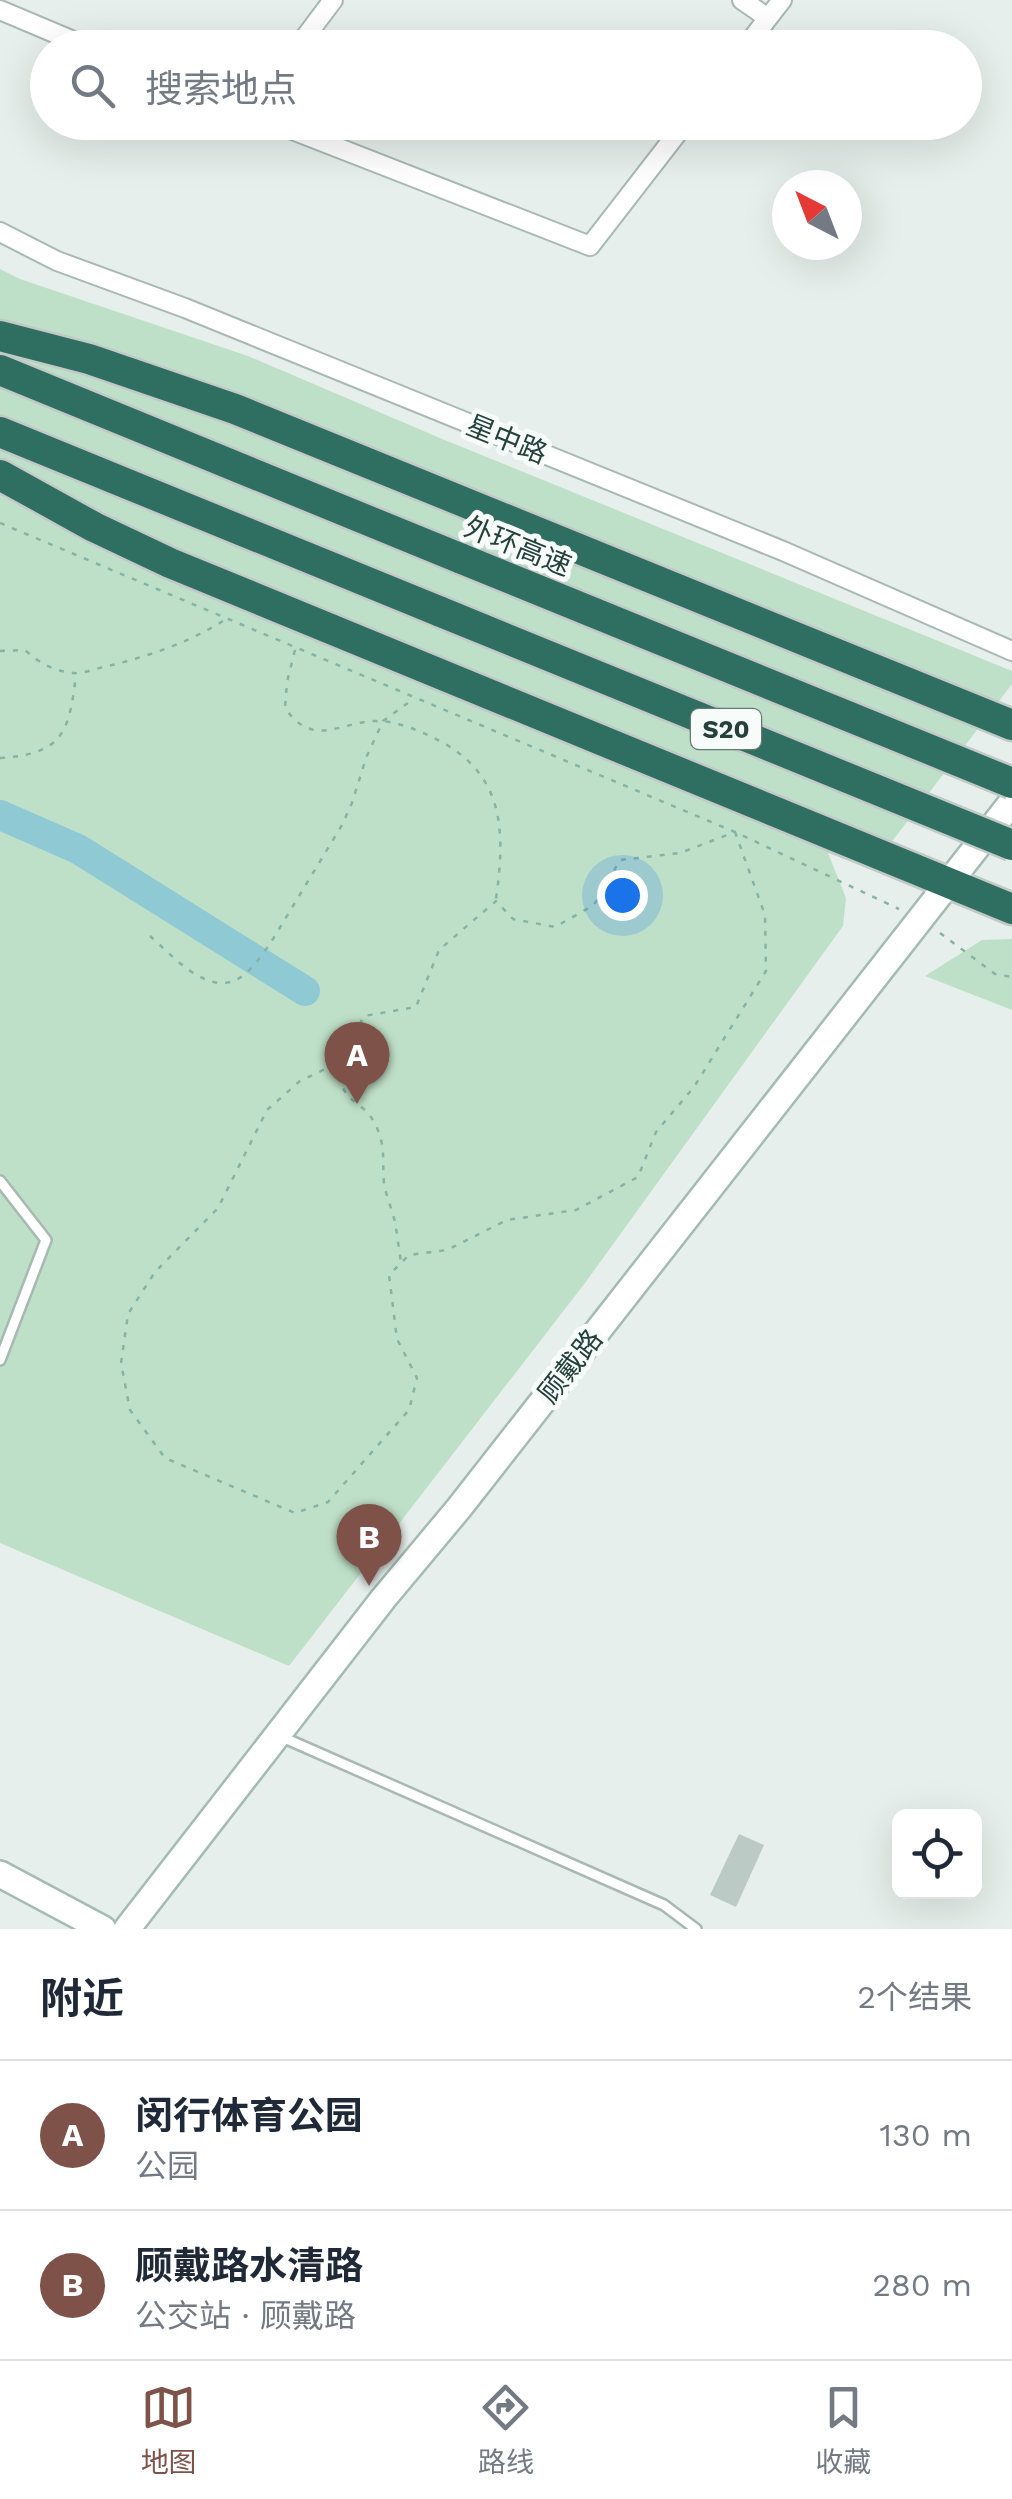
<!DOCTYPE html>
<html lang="zh">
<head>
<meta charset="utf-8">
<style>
  :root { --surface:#fff; --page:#f6f6f7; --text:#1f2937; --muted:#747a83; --line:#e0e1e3; --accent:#7f5249 }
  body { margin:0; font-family:"Work Sans","Noto Sans SC",sans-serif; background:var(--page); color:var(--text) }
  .controls { position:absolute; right:30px; bottom:30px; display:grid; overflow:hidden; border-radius:15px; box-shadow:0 10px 40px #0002 }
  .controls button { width:90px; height:90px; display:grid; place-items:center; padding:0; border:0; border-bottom:2px solid var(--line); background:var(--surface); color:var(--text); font:50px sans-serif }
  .compass { position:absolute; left:772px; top:170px; width:90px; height:90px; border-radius:50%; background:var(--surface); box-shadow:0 10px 40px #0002; rotate:318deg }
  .you { position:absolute; left:622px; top:895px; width:35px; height:35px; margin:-25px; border:8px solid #fff; border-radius:50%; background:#1a73e8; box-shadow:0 0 0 15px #1a73e833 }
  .badge { display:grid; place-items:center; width:65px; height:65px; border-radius:50%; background:var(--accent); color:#fff; font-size:32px; font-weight:700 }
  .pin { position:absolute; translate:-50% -82px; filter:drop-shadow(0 2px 5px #0008) }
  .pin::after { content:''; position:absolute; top:52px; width:35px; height:30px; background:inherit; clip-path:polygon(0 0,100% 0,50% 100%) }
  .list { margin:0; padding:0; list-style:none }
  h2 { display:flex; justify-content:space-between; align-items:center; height:130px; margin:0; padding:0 40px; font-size:42px }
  h2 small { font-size:32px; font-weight:400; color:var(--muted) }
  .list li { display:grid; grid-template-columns:65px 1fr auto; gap:30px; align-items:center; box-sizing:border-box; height:150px; padding:0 40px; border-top:2px solid var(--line) }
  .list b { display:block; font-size:38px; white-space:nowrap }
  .list p { margin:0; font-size:32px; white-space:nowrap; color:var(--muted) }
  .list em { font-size:32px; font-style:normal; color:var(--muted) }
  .icon { flex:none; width:55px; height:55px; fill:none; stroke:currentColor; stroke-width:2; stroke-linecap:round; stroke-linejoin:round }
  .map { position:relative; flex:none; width:1012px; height:1929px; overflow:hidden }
  .search { position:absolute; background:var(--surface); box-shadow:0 10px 40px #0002; left:30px; right:30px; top:30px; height:110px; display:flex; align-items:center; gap:25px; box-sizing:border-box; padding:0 35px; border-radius:55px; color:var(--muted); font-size:38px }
  .sheet { height:430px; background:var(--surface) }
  nav { display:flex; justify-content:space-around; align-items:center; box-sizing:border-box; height:140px; border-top:2px solid var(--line); background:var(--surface); font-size:28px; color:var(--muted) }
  nav a { display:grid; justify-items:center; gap:5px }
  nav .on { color:var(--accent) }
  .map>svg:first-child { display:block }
</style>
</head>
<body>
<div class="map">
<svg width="1012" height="1929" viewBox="0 0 1012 1929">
  <rect width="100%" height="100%" fill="#e6efeb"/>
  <path fill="#bfe0c8" d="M0 269 20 279 248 356 440 438 1012 671V684L871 869 828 853 846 898 843 926 585 1283 289 1666 0 1543Z
    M1012 939V1010L925 976 982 940Z"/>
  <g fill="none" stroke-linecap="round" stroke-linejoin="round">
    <path stroke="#8ec9d4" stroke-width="30" d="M0 815 78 849 305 991"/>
  </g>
  <path fill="#bbcac4" d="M739 1834 764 1845 736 1907 710 1895Z"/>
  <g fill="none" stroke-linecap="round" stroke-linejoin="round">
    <g stroke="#a8b8b2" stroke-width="14">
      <path id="service" d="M0 1181 46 1240 0 1360
        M282 1737 664 1905 696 1929"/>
    </g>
    <g stroke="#a8b8b2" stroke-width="22">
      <path id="minor" d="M742 0 768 18 782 0
        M0 10 90 48
        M297 48 333 0
        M745 48 768 18
        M272 122 590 246 686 122
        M0 232 57 261 185 308 783 551 1012 651"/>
    </g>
    <g stroke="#a4bbb3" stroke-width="30">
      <path id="secondary" d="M0 1874 103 1929
        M127 1929 383 1599 459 1508 1012 802"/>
    </g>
    <g stroke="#c2cac8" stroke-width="35">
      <path id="motorway" d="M0 336 89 359 235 409 1012 725
        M0 370 462 559
        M0 432 441 612
        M0 475 94 527 170 563 1012 909"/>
    </g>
    <path stroke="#86b3a5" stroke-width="2.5" stroke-dasharray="5 8" stroke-linecap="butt" d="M0 523 735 832 899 909
      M295 650 287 682 285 708C315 751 342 719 381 721 397 722 418 730 432 737 504 771 506 828 496 899
      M0 651 25 650C39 663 54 671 73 673 83 674 94 669 104 667 146 657 189 643 226 619
      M0 758C63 754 69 733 76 675
      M735 832 765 915 766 971 694 1087 656 1132 638 1177 576 1210 507 1220 447 1250 409 1255 389 1275 397 1339 417 1378 409 1410 328 1502 295 1513 165 1458 130 1410 121 1363 128 1314 155 1272 218 1208 267 1110 300 1081 338 1063 364 1016 416 1007 439 950 496 901 513 919 555 927 594 905 620 860 680 853Z
      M940 933 995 974 1012 977
      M150 936C172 955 209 999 241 977 254 968 264 952 273 939L342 825 352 803 366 758 383 721 412 700
      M338 1063C340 1109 363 1095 377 1128 386 1149 382 1163 384 1183 386 1196 392 1209 395 1222 397 1235 399 1249 401 1262"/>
    <use href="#service" stroke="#fff" stroke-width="9"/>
    <use href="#minor" stroke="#fff" stroke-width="18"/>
    <use href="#secondary" stroke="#fff" stroke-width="25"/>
    <use href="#motorway" stroke="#2f6f62" stroke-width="30"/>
    <g stroke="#c2cac8" stroke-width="35" stroke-linecap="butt">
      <path id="motorway-bridge" d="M462 559 1012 783
        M441 612 1012 845"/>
    </g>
    <use href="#motorway-bridge" stroke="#2f6f62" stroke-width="30"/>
  </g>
  <g text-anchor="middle" stroke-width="10" stroke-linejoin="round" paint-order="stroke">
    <rect fill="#f7fbf9" stroke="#637a73" stroke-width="2.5" x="691" y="709" width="70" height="40" rx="8"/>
    <g font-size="25" font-weight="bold" fill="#24423a">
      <text x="726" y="738">S20</text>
    </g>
    <g font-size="28" fill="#24423a" stroke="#f7fbf9">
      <text transform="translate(507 439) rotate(22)" y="10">星中路</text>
      <text transform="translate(518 546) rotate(22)" y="10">外环高速</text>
      <text transform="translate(570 1366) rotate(-52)" y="10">顾戴路</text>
    </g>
  </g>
</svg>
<div class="controls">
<button><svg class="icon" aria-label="locate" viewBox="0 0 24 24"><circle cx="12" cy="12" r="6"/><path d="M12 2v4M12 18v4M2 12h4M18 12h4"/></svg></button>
</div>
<svg class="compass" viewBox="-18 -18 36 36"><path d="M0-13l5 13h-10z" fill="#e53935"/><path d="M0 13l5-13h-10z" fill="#747a83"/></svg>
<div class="you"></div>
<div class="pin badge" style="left:357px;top:1104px">A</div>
<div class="pin badge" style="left:369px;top:1586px">B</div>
<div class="search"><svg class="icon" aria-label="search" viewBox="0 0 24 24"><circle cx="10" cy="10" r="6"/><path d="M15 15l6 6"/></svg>搜索地点</div>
</div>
<section class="sheet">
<h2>附近<small>2个结果</small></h2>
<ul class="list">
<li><span class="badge">A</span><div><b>闵行体育公园</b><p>公园</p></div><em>130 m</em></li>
<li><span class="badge">B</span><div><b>顾戴路水清路</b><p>公交站 · 顾戴路</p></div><em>280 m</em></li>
</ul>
</section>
<nav>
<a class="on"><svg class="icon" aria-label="map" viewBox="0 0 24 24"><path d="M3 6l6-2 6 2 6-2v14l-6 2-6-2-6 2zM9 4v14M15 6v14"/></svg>地图</a>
<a><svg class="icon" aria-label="directions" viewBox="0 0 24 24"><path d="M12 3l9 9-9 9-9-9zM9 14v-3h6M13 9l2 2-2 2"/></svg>路线</a>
<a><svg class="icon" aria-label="saved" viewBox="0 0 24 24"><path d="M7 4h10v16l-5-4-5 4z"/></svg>收藏</a>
</nav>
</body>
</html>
